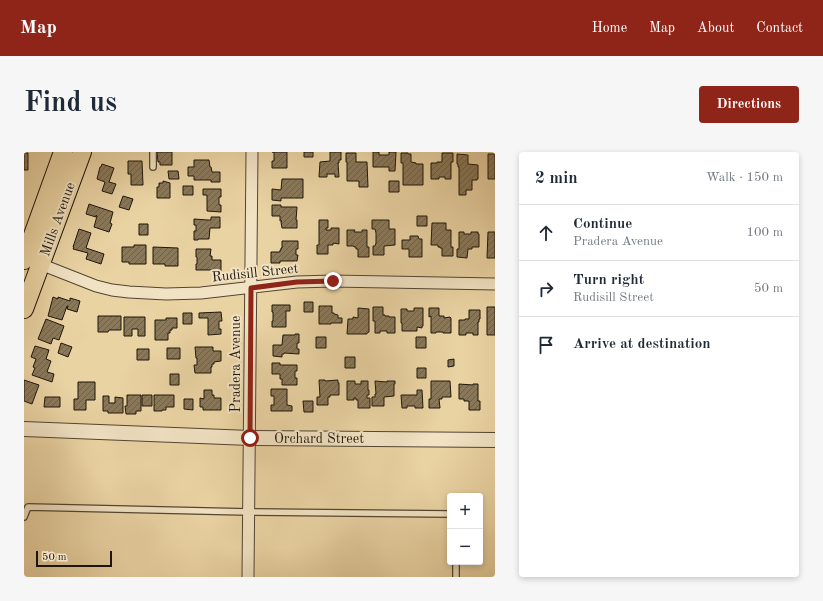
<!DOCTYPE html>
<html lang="en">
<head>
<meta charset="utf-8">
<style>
  :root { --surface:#fff; --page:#f6f6f7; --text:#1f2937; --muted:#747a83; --line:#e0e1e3; --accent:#8f2418 }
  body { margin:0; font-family:"Old Standard TT",serif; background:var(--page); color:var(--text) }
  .controls { position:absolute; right:12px; bottom:12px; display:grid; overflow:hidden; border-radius:4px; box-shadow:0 2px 6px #0003 }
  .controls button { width:36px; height:36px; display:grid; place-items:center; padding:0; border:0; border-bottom:1px solid var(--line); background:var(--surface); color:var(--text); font:20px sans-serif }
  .scale { position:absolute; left:12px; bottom:10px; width:76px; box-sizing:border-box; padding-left:4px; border:2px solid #1f160b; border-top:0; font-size:11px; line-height:14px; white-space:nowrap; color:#1f160b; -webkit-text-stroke:3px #f1e2c3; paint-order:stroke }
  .stop { position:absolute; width:12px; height:12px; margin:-9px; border:3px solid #8f2418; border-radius:50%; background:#fff }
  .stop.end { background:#8f2418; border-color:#fff; box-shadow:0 1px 4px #0008 }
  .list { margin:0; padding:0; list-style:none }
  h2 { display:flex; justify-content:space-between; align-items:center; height:52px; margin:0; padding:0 16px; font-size:17px }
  h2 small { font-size:13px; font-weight:400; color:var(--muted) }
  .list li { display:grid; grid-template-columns:26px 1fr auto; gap:12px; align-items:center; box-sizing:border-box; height:56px; padding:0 16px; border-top:1px solid var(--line) }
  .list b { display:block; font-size:15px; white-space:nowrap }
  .list p { margin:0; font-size:13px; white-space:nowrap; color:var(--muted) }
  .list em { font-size:13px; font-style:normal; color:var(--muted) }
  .icon { flex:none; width:22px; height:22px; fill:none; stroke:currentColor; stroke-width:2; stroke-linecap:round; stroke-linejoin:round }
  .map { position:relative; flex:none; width:471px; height:425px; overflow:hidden; border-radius:4px }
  header { display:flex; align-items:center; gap:24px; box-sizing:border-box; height:56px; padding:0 20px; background:var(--accent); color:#fff }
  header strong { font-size:19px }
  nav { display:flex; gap:22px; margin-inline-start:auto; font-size:14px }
  .intro { display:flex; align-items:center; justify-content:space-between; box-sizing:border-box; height:96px; padding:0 24px }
  h1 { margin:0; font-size:28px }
  .button { padding:10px 18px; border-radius:4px; background:var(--accent); color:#fff; font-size:14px; font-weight:700 }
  main { display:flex; gap:24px; padding:0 24px }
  aside { flex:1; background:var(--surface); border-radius:4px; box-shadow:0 2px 6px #0003 }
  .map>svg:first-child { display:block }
</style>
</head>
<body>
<header>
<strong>Map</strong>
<nav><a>Home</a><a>Map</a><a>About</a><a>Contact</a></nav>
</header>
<div class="intro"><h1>Find us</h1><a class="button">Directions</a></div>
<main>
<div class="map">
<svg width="471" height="425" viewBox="0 0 471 425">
  <defs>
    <pattern id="building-hatch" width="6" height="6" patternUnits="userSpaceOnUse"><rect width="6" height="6" fill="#89785a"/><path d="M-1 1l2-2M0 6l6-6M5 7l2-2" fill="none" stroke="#6f6149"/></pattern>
  </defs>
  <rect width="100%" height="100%" fill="#ead3a3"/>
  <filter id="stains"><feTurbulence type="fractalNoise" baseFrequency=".005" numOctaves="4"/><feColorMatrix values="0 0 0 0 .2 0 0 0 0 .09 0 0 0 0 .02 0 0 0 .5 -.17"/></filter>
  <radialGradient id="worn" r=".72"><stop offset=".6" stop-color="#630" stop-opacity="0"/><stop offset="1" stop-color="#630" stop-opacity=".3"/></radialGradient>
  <path fill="url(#building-hatch)" stroke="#1f160b" d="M133 0H148V13H136V10H134Z
    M248 0H263V16H248V9H250V0Z
    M280 0H289V5H280Z
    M306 0H317V8H315V11H314L315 25H311V22H303V25H295L296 10 306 9Z
    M349 0H355V3H365V0H372L371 19H365V15H349Z
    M0 1H4V18H0Z
    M322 1H332V10H343L344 35H335V29H323V10H322Z
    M377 1H384V2H387V10L392 11V12H399V33H379V11H377Z
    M418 1H429V10H427V27H421V25H415V27H407V11H413V10H418Z
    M433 2 444 3V12L454 13V27H453V28H448V38H442V43H435V15H434V12H433Z
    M464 2H471V27H464Z
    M170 8H185L186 15H187L188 20H196V30H187V28H170V24H164V15H170Z
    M104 9H118L119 33H107V22H104Z
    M78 12 90 16 85 30 92 32 88 42 78 39 81 30 73 27 76 15H77Z
    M144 19H154L155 27H145Z
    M258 27H279V46H257V49L248 48V37L257 38Z
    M139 29 146 31V46H133V35H135V31H139Z
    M365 29H375V40H365Z
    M159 34H169V43H159Z
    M179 37H197V45H195V53H197V60L183 59V43H179Z
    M99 44 109 47 105 58 95 55Z
    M65 52 89 60 86 71 88 72 85 80 70 75 73 64 72 63V65L62 62Z
    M248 53H257V55H273L272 68H273V76H258L257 70 258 69H256V64H248Z
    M393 64H403V74H393Z
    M187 65H196V76H186L185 87H174V88H170V79H172V73H170V67L184 68H187Z
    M295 68H304V76H302V78H307V76H315V92L309 91V93H304V102H293V93H295Z
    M348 68H365V77H371V93L360 94V103H349V94H351L352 91V81L351 77H348Z
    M408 71H422V78H427V95H429V104H418V96H416V95H414V93H407Z
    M115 72H124V83H115Z
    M55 77 67 81 62 96 80 102 77 112 62 107 64 101 49 97 50 95H49Z
    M323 78H331L330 80H338V78H343V95H345V105H334V97H332V95H330V94H323Z
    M435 80H440V82H447V80H454V82H455V95H448V97H444L443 106 433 105V97H435Z
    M464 80H471V106H463Z
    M386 84H394L395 87H398V105H385V97H378V88H386Z
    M258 89H274V97H272V103H274L273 109H256V111H247V100H256V98H257V96H258Z
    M110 93H122V112H105V110H98V95H110Z
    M129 95 154 96V114H141V112H129Z
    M172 97H187L186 104H188V108H197V119H188V118H172V112H173V105H172Z
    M29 145 34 147V145L46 149V146L56 149 53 160 43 157 44 154H43L38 168 24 164Z
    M280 150H289V160H280Z
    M248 153H266V159H262V175H248V169H249V160H248Z
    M295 154H308V161H310V162L314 163V166H318V171H307V172H295Z
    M349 155H359V163H361V164H365V165H371V181H363V179H356V181H351V169H349Z
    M463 155H471V183H463Z
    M334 156 345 157V180L343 181V182H323L324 167H329V165L334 166Z
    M390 156H399V174H398V176L393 175V179H378V171H377V157H383V159H390Z
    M405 156H415V164H420V166L426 165 427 166V181H419V180H412V181H407V164L405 165Z
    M445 158H456V167H455V170H454V183H449V181H442V183H435V168H441V167H445Z
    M197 160 198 169H195V177H197V182L184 183V166H175V161Z
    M159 161H168V172H159Z
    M74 164H97V178H85L84 180H74Z
    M100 165H121V184H114V177H108V184H100Z
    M142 166H153V176H148V178H146V181H144V188H131V168H142Z
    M22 167 40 174 35 188 29 186 27 192 14 187Z
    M271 182H275V191H273V197H275V202L260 201V202H258V205L249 204V193H258L259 183H271Z
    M292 185H302V196H292Z
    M392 185H402V196H392Z
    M37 191 48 195 44 205 34 201Z
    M11 194 25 198 22 207 27 209 23 220 30 222 28 230 8 223 11 216 9 215 12 207 7 205Z
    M171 195H189V199H197V209L190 210V212H188V215H187V221H171L170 213H173V206H172Z
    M143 196H156V207H143Z
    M113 197H125V208H113Z
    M321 205H331V216H321Z
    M430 207V214L424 215V208Z
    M248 211H256V213H273V219H271V226H273V233H258V227H256V222H248Z
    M393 216H402V226H393Z
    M146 222H155V233H146Z
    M0 228 15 233 8 252 0 249Z
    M295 228H301V229L314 228V231H315V243H306V245H304V253H293V245H296Z
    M323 229H331V232H337V229H344V238H345V243H343V246H346V256H334V248H332V246H330V248H323Z
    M351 229 363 230V229H371V232H370V244L360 245V254H348V245H351V242H352Z
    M407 229H426L427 245H418V247H415L416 256H405V247H407Z
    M54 230H71V248H62V258H50V247H54Z
    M435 232 449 233V232H454V249H456V258H445V249H440V247H435Z
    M247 237H263V253L268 254V259H247V253H250V244H247Z
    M180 238H188V243H190V246H197V258H179V255H176V246L180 247Z
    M393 238H398L399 256H391V254H383V256H378L377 243H393Z
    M103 243H117V259H112V262H102L101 254H103Z
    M118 243H128V254H118Z
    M130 243H150V255H142V258H138V259H130Z
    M79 244H85V251H91V245L99 246V261H84V259H79Z
    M21 245H36V255H20Z
    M160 247H169V258L160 257Z
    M279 249H289V260H280Z"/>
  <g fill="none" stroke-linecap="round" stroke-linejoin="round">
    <g stroke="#524531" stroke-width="8">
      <path id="service" d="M129 0V15
        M0 365 4 355 225 360 426 362
        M432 410V425"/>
    </g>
    <g stroke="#524531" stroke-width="13">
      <path id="minor" d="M11 110 72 134 88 138 105 140 142 142 177 141 273 130 309 129 471 132
        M224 425 228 0"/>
    </g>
    <g stroke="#524531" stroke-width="16">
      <path id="tertiary" d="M0 277 226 286 471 288"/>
    </g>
    <g stroke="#1f160b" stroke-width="20">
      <path id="primary" d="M0 108 39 0
        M0 157 58 0"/>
    </g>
    <use href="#service" stroke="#f1e2c3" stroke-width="5.5"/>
    <use href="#minor" stroke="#f1e2c3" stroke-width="11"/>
    <use href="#tertiary" stroke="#f1e2c3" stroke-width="14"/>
    <use href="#primary" stroke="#ead3a3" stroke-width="18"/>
  </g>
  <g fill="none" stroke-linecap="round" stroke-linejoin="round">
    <path stroke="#8f2418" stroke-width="5" d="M226 286 227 136 273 130 309 129"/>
  </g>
  <g text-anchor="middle" stroke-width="4" stroke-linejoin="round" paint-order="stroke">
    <g font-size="14" fill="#1f160b" stroke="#f1e2c3">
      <text transform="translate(33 67) rotate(-70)" y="5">Mills Avenue</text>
      <text transform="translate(231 120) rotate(-6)" y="5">Rudisill Street</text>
      <text transform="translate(211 212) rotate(-90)" y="5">Pradera Avenue</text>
      <text x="295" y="291">Orchard Street</text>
    </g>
  </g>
  <rect width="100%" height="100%" filter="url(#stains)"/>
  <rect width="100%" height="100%" fill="url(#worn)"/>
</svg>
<div class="controls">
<button>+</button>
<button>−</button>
</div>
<div class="scale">50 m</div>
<div class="stop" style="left:226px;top:286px"></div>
<div class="stop end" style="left:309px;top:129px"></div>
</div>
<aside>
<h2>2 min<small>Walk · 150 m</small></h2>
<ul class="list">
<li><svg class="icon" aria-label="ahead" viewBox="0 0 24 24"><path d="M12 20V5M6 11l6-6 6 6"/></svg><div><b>Continue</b><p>Pradera Avenue</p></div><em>100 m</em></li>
<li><svg class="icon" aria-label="right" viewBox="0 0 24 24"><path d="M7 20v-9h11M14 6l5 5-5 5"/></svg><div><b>Turn right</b><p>Rudisill Street</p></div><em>50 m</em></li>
<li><svg class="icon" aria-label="arrive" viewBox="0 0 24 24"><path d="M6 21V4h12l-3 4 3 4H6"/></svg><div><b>Arrive at destination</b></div></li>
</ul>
</aside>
</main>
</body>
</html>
